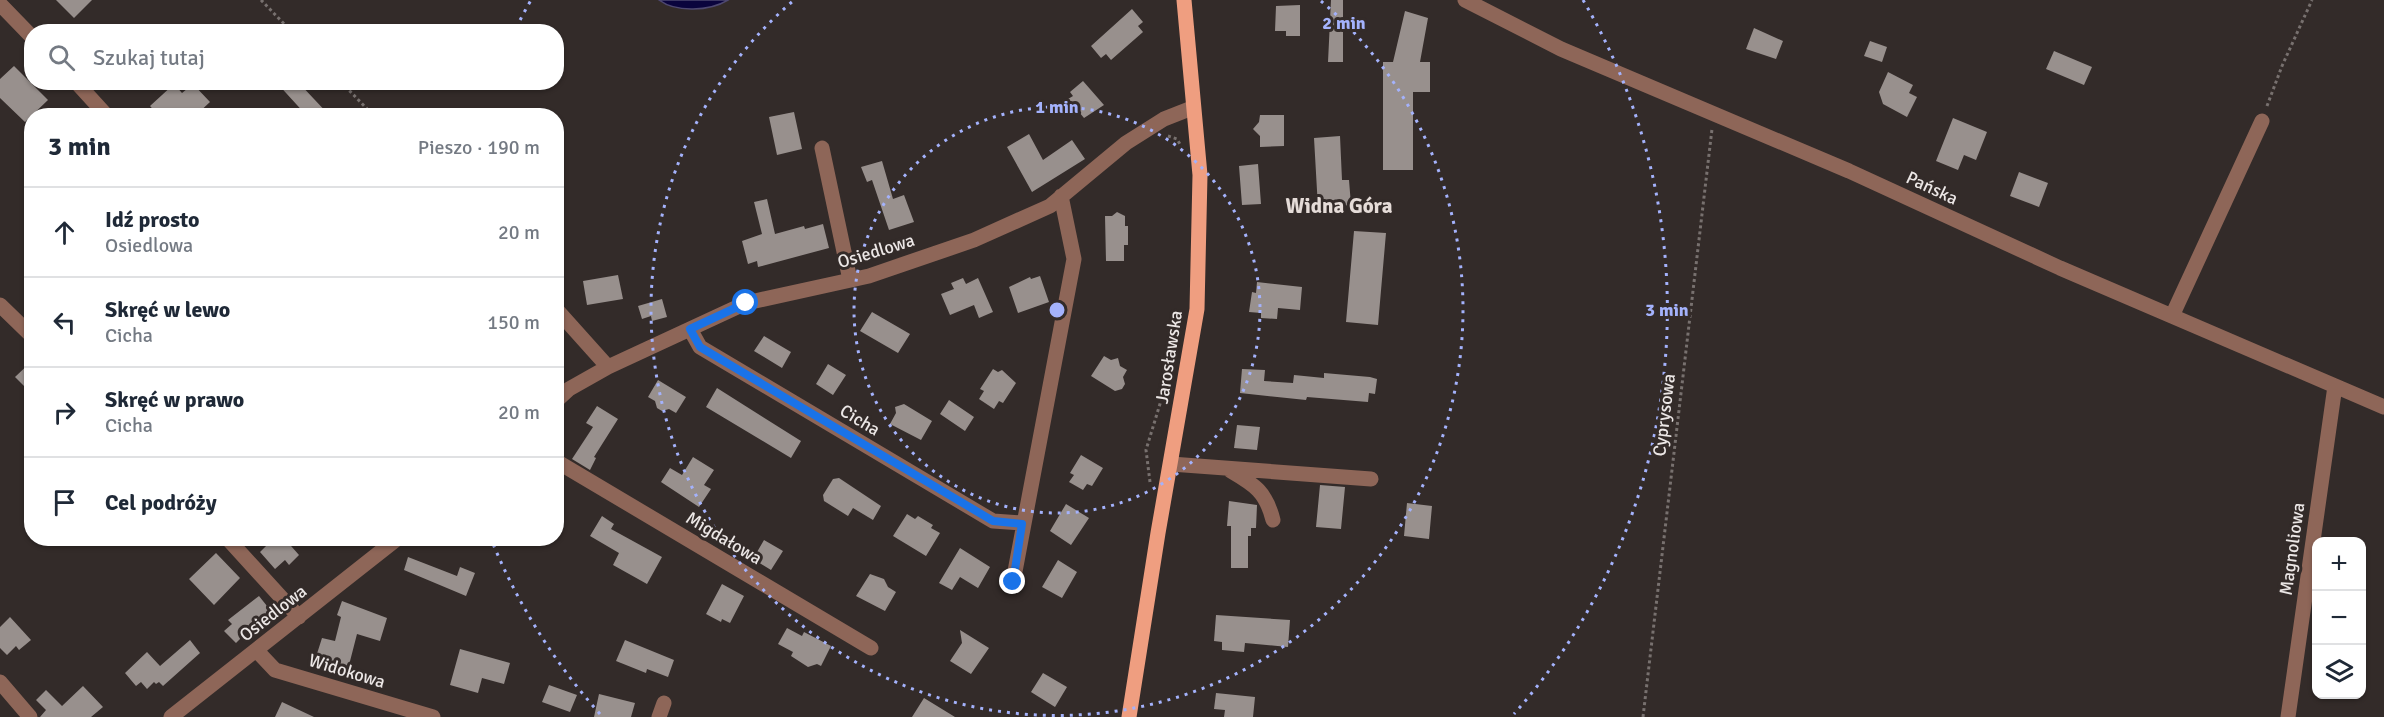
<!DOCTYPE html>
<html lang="pl">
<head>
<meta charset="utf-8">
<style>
  :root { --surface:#fff; --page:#f2f2f3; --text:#1f2937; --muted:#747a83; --line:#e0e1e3 }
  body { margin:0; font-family:Signika,sans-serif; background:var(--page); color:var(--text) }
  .controls { position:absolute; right:18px; bottom:18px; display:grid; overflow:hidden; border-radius:12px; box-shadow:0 2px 4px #0004 }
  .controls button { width:54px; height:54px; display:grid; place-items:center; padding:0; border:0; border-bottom:2px solid var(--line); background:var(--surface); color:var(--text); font:30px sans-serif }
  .stop { position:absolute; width:18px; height:18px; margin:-14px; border:4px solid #1a73e8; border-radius:50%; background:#fff }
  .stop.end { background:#1a73e8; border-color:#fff; box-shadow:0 2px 6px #0008 }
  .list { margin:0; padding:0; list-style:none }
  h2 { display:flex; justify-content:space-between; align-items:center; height:78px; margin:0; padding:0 24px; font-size:26px }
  h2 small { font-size:20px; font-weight:400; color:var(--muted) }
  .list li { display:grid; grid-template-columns:39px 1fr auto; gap:18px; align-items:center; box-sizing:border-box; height:90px; padding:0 24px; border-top:2px solid var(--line) }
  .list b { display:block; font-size:22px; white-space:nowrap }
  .list p { margin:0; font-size:20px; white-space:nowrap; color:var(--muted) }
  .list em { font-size:20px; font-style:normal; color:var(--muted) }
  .icon { flex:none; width:33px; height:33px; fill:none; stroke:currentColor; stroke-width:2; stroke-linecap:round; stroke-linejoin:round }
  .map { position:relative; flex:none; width:2384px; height:717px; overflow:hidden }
  .search { position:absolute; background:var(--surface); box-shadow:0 2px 4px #0004; left:24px; top:24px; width:540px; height:66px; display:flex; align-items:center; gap:15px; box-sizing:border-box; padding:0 21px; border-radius:24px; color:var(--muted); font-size:22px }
  .panel { position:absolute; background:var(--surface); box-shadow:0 2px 4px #0004; left:24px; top:108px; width:540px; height:438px; border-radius:24px }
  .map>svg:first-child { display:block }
</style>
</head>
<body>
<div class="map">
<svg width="2384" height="717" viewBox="0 0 2384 717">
  <rect width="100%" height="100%" fill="#332b29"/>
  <path fill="#0a043d" stroke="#4e4870" stroke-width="1.5" d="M659 0H728C710 11 676 13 659 0Z"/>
  <path fill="#98908d" d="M56 0H92L74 18Z
    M1331 0H1343V62H1328Z
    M1300 5V36H1286V31H1275L1276 6Z
    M1132 9 1143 22 1138 26 1143 32 1111 60 1106 54 1101 58 1091 46Z
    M1405 11 1428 18 1420 62H1430V92H1413V170H1383V62H1393Z
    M1754 28 1783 41 1776 59 1746 49Z
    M1870 41 1887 47 1882 62 1864 56Z
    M2054 51 2092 67 2084 85 2046 69Z
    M14 66 48 100 25 122 0 98V79Z
    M1888 72 1913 85 1909 93 1917 97 1907 117 1883 104 1879 92Z
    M1083 81 1104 105 1084 118 1068 99 1073 96 1070 92Z
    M276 82H298L330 116H307Z
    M174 84 182 93 193 84 210 102 195 116H159L150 106Z
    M794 112 802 149 777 155 769 117Z
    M1260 115H1284V146L1260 147V136L1253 129 1259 122Z
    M1953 118 1987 132 1976 160 1964 155 1958 170 1936 161Z
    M1029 134 1043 160 1072 140 1085 159 1032 192 1007 147Z
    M1340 136 1342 180H1349L1351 205 1318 208 1314 138Z
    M882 161 893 199 904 195 914 222 889 230 872 180 867 182 861 167Z
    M1258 164 1261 204 1242 205 1239 166Z
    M2019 172 2048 183 2039 207 2010 196Z
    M767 199 775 234 804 226 805 229 823 224 829 248 758 267 757 261 748 264 742 241 762 234 754 202Z
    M1117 212 1125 216V226H1128V245H1124V261H1106L1105 216H1112Z
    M1354 231 1386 233 1378 325 1346 322Z
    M618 275 623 299 587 305 583 281Z
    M1040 276 1049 302 1018 313 1009 287 1030 277 1031 279Z
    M963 278 966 284 978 278 993 312 979 318 974 305 950 315 941 294 954 289 951 283Z
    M1257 282 1302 287 1300 310 1278 308 1277 319 1261 318V313L1249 312 1252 292 1256 293Z
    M662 299 667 317 652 321 651 316 642 319 638 306Z
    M872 312 910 334 898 353 860 331Z
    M764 336 791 352 782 368 754 351Z
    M1104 356 1111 360 1118 358 1120 366 1127 370 1123 377 1125 384 1122 389 1115 391 1091 376Z
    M32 361V394L15 377Z
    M828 364 846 375 833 395 816 384Z
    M993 369 998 372 1002 370 1016 383 1003 403 999 401 994 409 979 399 984 391 980 389Z
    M1242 369 1265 370 1264 381 1293 383 1294 375 1324 378V373L1370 377 1377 379 1375 394 1369 393 1368 402 1307 397 1306 400 1240 393Z
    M658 380 686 397 676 413 669 409 662 411 657 408 655 401 648 397Z
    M717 388 801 441 791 458 706 407Z
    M949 400 974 417 965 431 940 414Z
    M904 404 932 421 921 440 890 424 896 413 895 407Z
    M597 406 618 419 594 457 596 458 590 470 572 459 593 427 586 423Z
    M1237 425 1260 427 1257 450 1234 448Z
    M1081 455 1103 468 1092 486 1087 484 1083 490 1069 482 1074 475 1070 473Z
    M693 457 714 470 704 485 711 489 699 507 661 482 670 468 682 475Z
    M839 478 881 506 873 520 853 508 848 516 824 501 823 495 833 479Z
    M1320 485 1345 487 1341 529 1316 527Z
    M1229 501 1257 505 1256 528H1251V536H1248V568H1231V526H1227Z
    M1407 503 1432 506 1429 539 1404 536Z
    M1066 504 1089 518 1071 545 1050 531Z
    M907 514 915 519 918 516 933 525 931 528 940 533 926 556 893 536Z
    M602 516 614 524 611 529 662 557 647 584 613 565 619 553 590 536Z
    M274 538H284L299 555 289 565 285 560 275 569 260 552Z
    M764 540 783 551 771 570 753 559Z
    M960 548 990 567 978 588 960 577 952 590 939 583Z
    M216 553 240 578 214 605 189 579Z
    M408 557 457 576 460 567 475 573 466 596 404 570Z
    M1058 560 1077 572 1062 598 1042 587Z
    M870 574 884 579 888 587 896 592 885 611 856 596Z
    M722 584 744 596 730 623 722 619 721 622 706 614Z
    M259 596 275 616 255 632 252 627 236 643 224 631 232 624 228 620Z
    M342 601 387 618 380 641 357 634 348 669 315 660 322 638 335 641 341 617 337 615Z
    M1216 615 1290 620 1288 647 1245 643 1244 652 1222 650V642L1214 641Z
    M10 617 31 640 19 650 16 646 7 655 0 648V627Z
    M787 628 802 636 804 632 831 646 821 666 817 664 808 667 791 656 793 652 778 644Z
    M960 630 989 648 971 674 950 661 962 643Z
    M190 640 200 653 163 686 159 682 156 684 154 682 147 689 141 682 136 686 125 673 147 652 160 666Z
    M625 640 674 660 668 677 647 669 646 673 616 661Z
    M460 649 510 663 504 684 482 678 478 693 450 685Z
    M1043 673 1067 687 1055 707 1031 692Z
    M549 685 577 695 570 712 542 702Z
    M83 686 103 707 91 717H40L46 710 36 700 46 690 62 706Z
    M1216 693 1255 697 1253 717H1224L1225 710 1214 709Z
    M599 694 635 703 631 717H594Z
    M924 698 955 717H912Z
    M282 702 314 717H275Z"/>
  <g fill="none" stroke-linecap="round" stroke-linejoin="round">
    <path stroke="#78716f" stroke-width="3" stroke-dasharray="3 3" stroke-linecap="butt" d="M261 0 292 32
      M341 82 374 116
      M2267 106 2282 66 2312 0
      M1168 136 1177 139 1181 146
      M1150 482 1146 450 1166 384
      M1643 717 1712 129"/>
    <path stroke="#8e6658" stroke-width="15" d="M1465 0 1561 49 1849 171 2060 268 2384 407
      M0 4 32 37
      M76 82 107 116
      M822 148 850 280
      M0 305 32 336
      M556 309 608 367
      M2172 316 2262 121
      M690 329 700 347 993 521 1022 523
      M556 401 569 389 608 367 746 303 869 276 974 240 1050 206 1126 143 1164 119 1192 108
      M556 461 871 648
      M1171 464 1371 479
      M1231 471C1255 485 1266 492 1273 520
      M227 538 299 617
      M1013 582 1074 259 1061 196
      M257 651 275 670 433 717
      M0 682 30 717
      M171 717 398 538
      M659 717 664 703
      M2288 717 2335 386"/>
    <path stroke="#ef9e80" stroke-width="15" d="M1129 717 1158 533 1197 309 1200 175 1184 0"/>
  </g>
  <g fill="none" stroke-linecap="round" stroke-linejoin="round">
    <path stroke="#1a73e8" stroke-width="8" d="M746 303 690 329 700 347 993 521 1022 524 1013 582"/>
  </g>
  <g fill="none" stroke="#a4b2fc" stroke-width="3" stroke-dasharray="3 6">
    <circle cx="1057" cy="310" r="203"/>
    <path d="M1321 1A406 406 0 1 1 793 1"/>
    <path d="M600 714A610 610 0 0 1 491 539M516 28A610 610 0 0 1 531 0M1583 0A610 610 0 0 1 1514 714"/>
  </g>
  <g text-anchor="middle" stroke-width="6" stroke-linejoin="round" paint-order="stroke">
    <g font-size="18" fill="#ece7e6" stroke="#332b29">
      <text transform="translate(1932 188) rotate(25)" y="6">Pańska</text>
      <text transform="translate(876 251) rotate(-17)" y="6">Osiedlowa</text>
      <text transform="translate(1169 357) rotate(-81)" y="6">Jarosławska</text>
      <text transform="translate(1664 415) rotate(-83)" y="6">Cyprysowa</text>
      <text transform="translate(860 420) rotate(31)" y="6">Cicha</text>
      <text transform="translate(724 538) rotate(31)" y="6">Migdałowa</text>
      <text transform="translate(2292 549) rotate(-82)" y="6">Magnoliowa</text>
      <text transform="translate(273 613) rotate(-38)" y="6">Osiedlowa</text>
      <text transform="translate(347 671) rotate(17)" y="6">Widokowa</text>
    </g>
    <g font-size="21" font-weight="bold" fill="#e5dcd8" stroke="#332b29">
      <text x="1339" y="213">Widna Góra</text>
    </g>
  </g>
  <circle cx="1057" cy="310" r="9" fill="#a4b2fc" stroke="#332b29" stroke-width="3"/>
  <g font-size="18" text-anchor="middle" font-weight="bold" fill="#a4b2fc" stroke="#332b29" stroke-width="6" stroke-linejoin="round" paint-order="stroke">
    <text x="1344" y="29">2 min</text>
    <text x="1057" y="113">1 min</text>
    <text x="1667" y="316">3 min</text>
  </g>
</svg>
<div class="controls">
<button>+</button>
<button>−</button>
<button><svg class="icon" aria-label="layers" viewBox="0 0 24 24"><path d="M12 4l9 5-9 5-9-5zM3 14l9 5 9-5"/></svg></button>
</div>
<div class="stop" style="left:746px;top:303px"></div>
<div class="stop end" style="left:1013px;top:582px"></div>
<div class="search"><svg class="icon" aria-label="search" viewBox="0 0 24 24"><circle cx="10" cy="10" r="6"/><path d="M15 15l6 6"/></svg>Szukaj tutaj</div>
<section class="panel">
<h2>3 min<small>Pieszo · 190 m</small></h2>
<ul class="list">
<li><svg class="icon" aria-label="ahead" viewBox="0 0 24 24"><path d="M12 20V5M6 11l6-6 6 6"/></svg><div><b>Idź prosto</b><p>Osiedlowa</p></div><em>20 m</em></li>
<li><svg class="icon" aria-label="left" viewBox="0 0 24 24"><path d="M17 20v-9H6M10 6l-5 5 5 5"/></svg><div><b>Skręć w lewo</b><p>Cicha</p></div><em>150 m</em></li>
<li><svg class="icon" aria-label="right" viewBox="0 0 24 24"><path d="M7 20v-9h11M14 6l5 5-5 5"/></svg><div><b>Skręć w prawo</b><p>Cicha</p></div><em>20 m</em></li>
<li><svg class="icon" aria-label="arrive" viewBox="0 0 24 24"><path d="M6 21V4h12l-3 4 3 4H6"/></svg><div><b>Cel podróży</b></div></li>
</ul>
</section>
</div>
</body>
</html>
